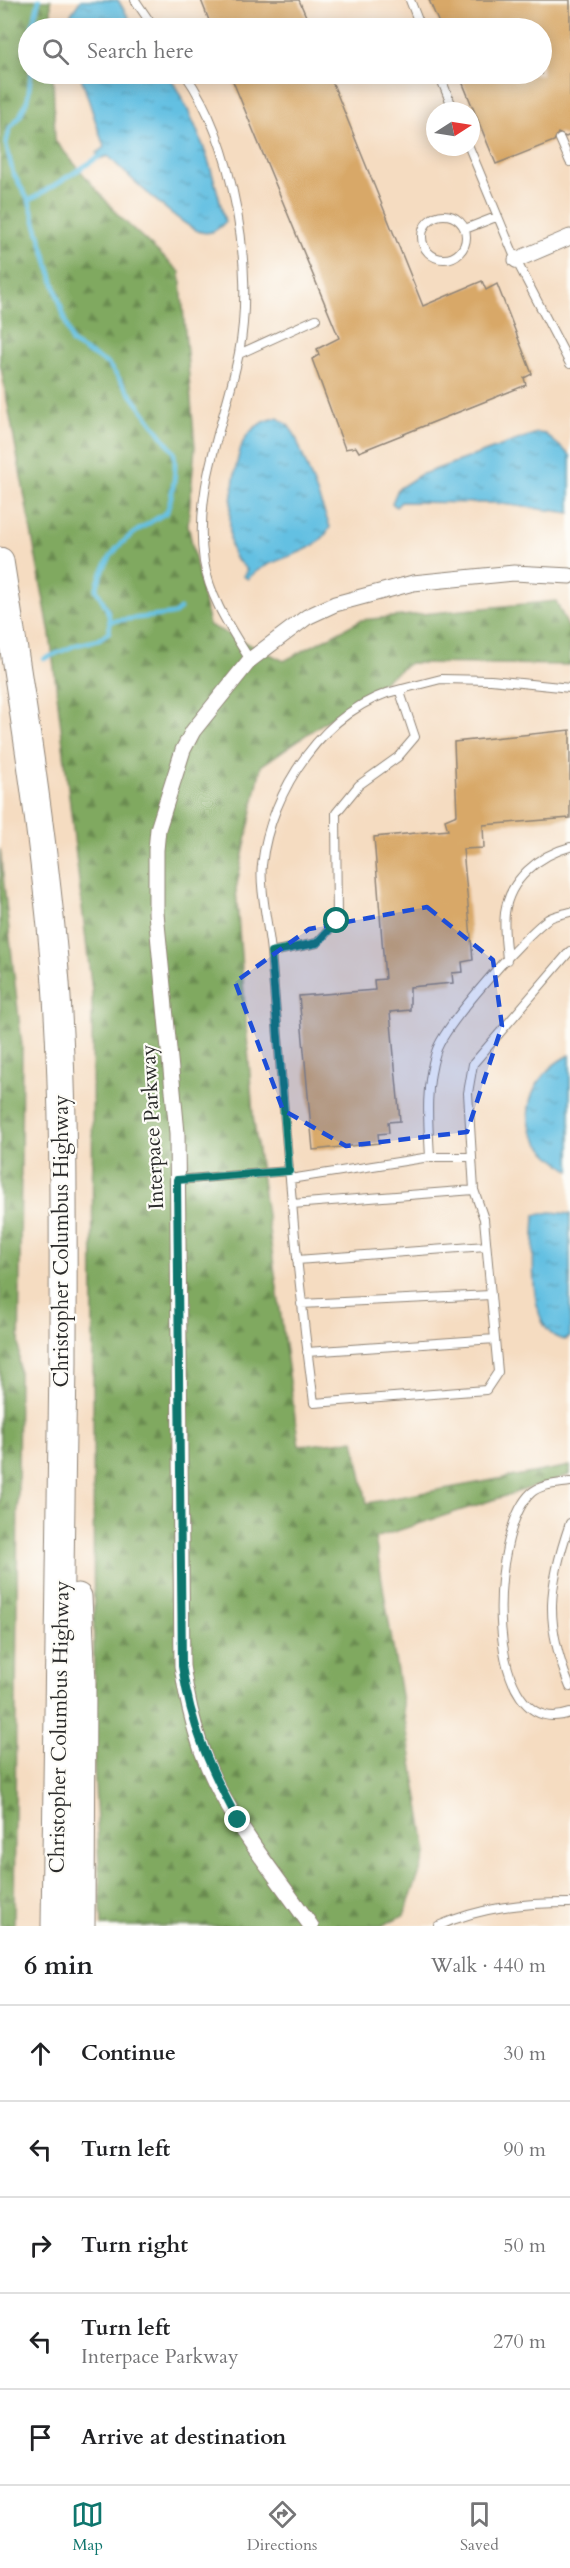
<!DOCTYPE html>
<html lang="en">
<head>
<meta charset="utf-8">
<style>
  :root { --surface:#fff; --page:#f6f6f6; --text:#202124; --muted:#757577; --line:#e0e0e0; --accent:#0f766e }
  body { margin:0; font-family:Cardo,serif; background:var(--page); color:var(--text) }
  .compass { position:absolute; left:426px; top:102px; width:54px; height:54px; border-radius:50%; background:var(--surface); box-shadow:0 3px 15px #0003; rotate:78deg }
  .stop { position:absolute; width:18px; height:18px; margin:-14px; border:4px solid #0f766e; border-radius:50%; background:#fff }
  .stop.end { background:#0f766e; border-color:#fff; box-shadow:0 2px 6px #0008 }
  .list { margin:0; padding:0; list-style:none }
  h2 { display:flex; justify-content:space-between; align-items:center; height:78px; margin:0; padding:0 24px; font-size:26px }
  h2 small { font-size:20px; font-weight:400; color:var(--muted) }
  .list li { display:grid; grid-template-columns:39px 1fr auto; gap:18px; align-items:center; box-sizing:border-box; height:96px; padding:0 24px; border-top:2px solid var(--line) }
  .list b { display:block; font-size:22px; white-space:nowrap }
  .list p { margin:0; font-size:20px; white-space:nowrap; color:var(--muted) }
  .list em { font-size:20px; font-style:normal; color:var(--muted) }
  .icon { flex:none; width:33px; height:33px; fill:none; stroke:currentColor; stroke-width:2; stroke-linecap:round; stroke-linejoin:round }
  .map { position:relative; flex:none; width:570px; height:1926px; overflow:hidden }
  .search { position:absolute; background:var(--surface); box-shadow:0 3px 15px #0003; left:18px; right:18px; top:18px; height:66px; display:flex; align-items:center; gap:15px; box-sizing:border-box; padding:0 21px; border-radius:33px; color:var(--muted); font-size:22px }
  .sheet { height:558px; background:var(--surface) }
  nav { display:flex; justify-content:space-around; align-items:center; box-sizing:border-box; height:84px; border-top:2px solid var(--line); background:var(--surface); font-size:16px; color:var(--muted) }
  nav a { display:grid; justify-items:center; gap:3px }
  nav .on { color:var(--accent) }
  .map>svg:first-child { display:block }
</style>
</head>
<body>
<div class="map">
<svg width="570" height="1926" viewBox="0 0 570 1926">
  <defs>
    <pattern id="forest-firs" width="22" height="20" patternUnits="userSpaceOnUse" patternTransform="scale(1.5)"><rect width="22" height="20" fill="#80a960"/><path d="M5 1l3.5 6h-7zM16 11l3.5 6h-7z" fill="#698a4f"/></pattern>
    <pattern id="water-ripples" width="26" height="14" patternUnits="userSpaceOnUse" patternTransform="scale(1.5)"><rect width="26" height="14" fill="#64c0e2"/><path d="M2 4q2-2 4 0t4 0M15 11q2-2 4 0t4 0" fill="none" stroke="#539cb7"/></pattern>
  </defs>
  <rect width="100%" height="100%" fill="#fdfcf7"/>
  <filter id="ink" filterUnits="userSpaceOnUse"><feTurbulence type="fractalNoise" baseFrequency=".0167" numOctaves="2"/><feDisplacementMap in="SourceGraphic" scale="12" xChannelSelector="R" yChannelSelector="G"/><feConvolveMatrix kernelMatrix="1 2 1 2 8 2 1 2 1" color-interpolation-filters="sRGB"/></filter>
  <filter id="wash" filterUnits="userSpaceOnUse"><feTurbulence type="fractalNoise" baseFrequency=".008" numOctaves="4" result="noise"/><feDisplacementMap in="SourceGraphic" scale="24" xChannelSelector="R" yChannelSelector="G"/><feGaussianBlur stdDeviation="1.35" result="paint"/><feColorMatrix in="noise" values="0 0 0 0 0 0 0 0 0 0 0 0 0 0 0 0 0 1.4 0 .05"/><feComposite in="paint" operator="in"/></filter>
  <g filter="url(#wash)">
    <rect width="100%" height="100%" fill="#f5dcc1"/>
    <path fill="url(#forest-firs)" stroke="#566a46" stroke-width="1.5" d="M0 0H51V28H28V74H53L55 141 119 216 180 272 195 447 188 525 209 625 284 661 361 620 556 601 570 631V665L410 663 261 766 236 889 253 1115 299 1446 354 1440 367 1503 570 1466V1475L375 1538 427 1853 404 1915 381 1926H102L94 1763 92 992 50 634 0 362Z
      M0 849 22 1046 14 1926H0Z"/>
    <path fill="url(#water-ripples)" stroke="#487686" stroke-width="1.5" d="M81 0H118L135 28H71V14Z
      M80 74H168C197 120 213 169 225 222 219 229 211 235 201 232 182 227 124 172 108 156L99 159 97 153 104 147Z
      M278 418 288 425 295 435 330 527C316 558 268 555 248 579L243 576 247 570C243 565 237 561 234 556 224 537 234 459 244 440 252 427 263 420 278 418Z
      M537 433 545 434 570 455V513L494 503 401 502 396 507 392 503 398 489 420 475Z
      M570 1055V1171C556 1161 542 1151 534 1135 518 1105 541 1067 570 1055Z
      M551 1212 570 1214V1337L565 1340C524 1335 534 1245 535 1215Z"/>
    <g fill="none" stroke-linecap="round" stroke-linejoin="round">
      <path stroke="#64c0e2" stroke-width="4.5" d="M32 28 39 0
        M31 74 28 98 20 116 10 128 6 144 13 173 29 201 72 343 108 364 174 452C177 473 173 492 167 512 130 535 108 545 96 590 105 604 112 614 109 632L98 640 76 645 44 659
        M29 201 99 157
        M111 621 174 614 180 609"/>
    </g>
    <g id="blocks">
      <path fill="#d8a867" d="M201 0H299L311 28H212Z
        M429 0H570V135L566 137 558 133 554 141 496 164 459 74H542V28H441Z
        M230 74H329L423 306 482 281 486 290 497 284 532 374 524 378 526 385 359 452 356 447 345 449 312 359 319 355 317 349 339 338Z
        M570 730V818L483 825 484 848 463 849 473 960 462 962 463 972 452 973 453 983 410 987V1010L390 1012 400 1121 388 1122 389 1133 378 1134 379 1143 313 1150 299 996 375 990 374 980 385 979 374 837 448 830 445 820 457 815 454 742Z"/>
    </g>
  </g>
  <g filter="url(#ink)">
    <use href="#blocks" fill-opacity="0" stroke="#908476" stroke-width="1.5"/>
    <g fill="none" stroke-linecap="round" stroke-linejoin="round">
      <g stroke="#908476" stroke-width="10">
        <path id="service" d="M135 0 154 28
          M410 0 421 28
          M185 74C234 144 255 269 239 353 225 423 193 489 204 562 210 599 231 629 250 660
          M439 74 454 111
          M560 139 570 162
          M469 147 516 260 570 364
          M422 237a22 22 0 1 1 44 0a22 22 0 1 1-44 0Z
          M465 229 496 217
          M239 354 316 319
          M402 689 441 679 491 680 570 688
          M271 952C269 928 259 887 262 865 270 791 326 705 402 689L401 695 415 737 398 757 359 785 336 813 337 921 317 943 271 952 289 1171
          M507 960C506 945 503 929 505 913 509 880 539 855 570 847
          M471 1157H430C428 1121 425 1087 436 1052 444 1025 524 936 548 919 554 915 563 914 570 912
          M290 1179 430 1157
          M177 1180 289 1171 290 1179C296 1254 304 1329 314 1403L486 1390 498 1372 484 1219 474 1190 292 1204
          M474 1190 468 1093 473 1064 570 951
          M297 1260 486 1246
          M301 1304 491 1295
          M307 1352 495 1339
          M570 1482C557 1484 541 1484 531 1493 489 1532 481 1743 570 1713
          M570 1523C548 1587 544 1623 570 1687
          M438 1926C480 1907 524 1903 570 1903"/>
      </g>
      <g stroke="#908476" stroke-width="17">
        <path id="minor" d="M516 260 570 237
          M311 1926C273 1871 225 1815 202 1751 193 1724 186 1695 182 1666L177 1133 156 913V850L158 829 183 750 193 731 250 660 307 617 335 604 413 583 514 573 570 576"/>
      </g>
      <g stroke="#908476" stroke-width="29">
        <path id="motorway" d="M0 561C22 701 45 842 56 983 65 1109 63 1236 63 1362 62 1550 59 1738 55 1926
          M78 1597 82 1683 81 1926"/>
      </g>
      <use href="#service" stroke="#fff" stroke-width="8"/>
      <use href="#minor" stroke="#fff" stroke-width="15"/>
      <use href="#motorway" stroke="#fff" stroke-width="27"/>
    </g>
  </g>
  <g fill="none" stroke-linecap="round" stroke-linejoin="round" filter="url(#ink)">
    <path stroke="#0f766e" stroke-width="8" d="M238 1820C209 1767 191 1726 182 1666L177 1180 289 1171 271 952 317 943 337 921"/>
  </g>
  <path fill="#1d4ed8" fill-opacity="0.2" stroke="#1d4ed8" stroke-width="4.5" stroke-dasharray="12 8" stroke-linejoin="round" d="M427 907 493 960 502 1026 467 1132 346 1146 283 1110 235 982 309 929Z"/>
  <g text-anchor="middle" stroke-width="4.5" stroke-linejoin="round" paint-order="stroke">
    <g font-size="21" fill="#2b2b2b" stroke="#fdfcf7">
      <text transform="translate(152 1127) rotate(-93)" y="7">Interpace Parkway</text>
      <text transform="translate(61 1241) rotate(-90)" y="7">Christopher Columbus Highway</text>
      <text transform="translate(59 1727) rotate(-89)" y="7">Christopher Columbus Highway</text>
    </g>
  </g>
</svg>
<svg class="compass" viewBox="-18 -18 36 36"><path d="M0-13l5 13h-10z" fill="#e53935"/><path d="M0 13l5-13h-10z" fill="#757577"/></svg>
<div class="stop" style="left:337px;top:921px"></div>
<div class="stop end" style="left:238px;top:1820px"></div>
<div class="search"><svg class="icon" aria-label="search" viewBox="0 0 24 24"><circle cx="10" cy="10" r="6"/><path d="M15 15l6 6"/></svg>Search here</div>
</div>
<section class="sheet">
<h2>6 min<small>Walk · 440 m</small></h2>
<ul class="list">
<li><svg class="icon" aria-label="ahead" viewBox="0 0 24 24"><path d="M12 20V5M6 11l6-6 6 6"/></svg><div><b>Continue</b></div><em>30 m</em></li>
<li><svg class="icon" aria-label="left" viewBox="0 0 24 24"><path d="M17 20v-9H6M10 6l-5 5 5 5"/></svg><div><b>Turn left</b></div><em>90 m</em></li>
<li><svg class="icon" aria-label="right" viewBox="0 0 24 24"><path d="M7 20v-9h11M14 6l5 5-5 5"/></svg><div><b>Turn right</b></div><em>50 m</em></li>
<li><svg class="icon" aria-label="left" viewBox="0 0 24 24"><path d="M17 20v-9H6M10 6l-5 5 5 5"/></svg><div><b>Turn left</b><p>Interpace Parkway</p></div><em>270 m</em></li>
<li><svg class="icon" aria-label="arrive" viewBox="0 0 24 24"><path d="M6 21V4h12l-3 4 3 4H6"/></svg><div><b>Arrive at destination</b></div></li>
</ul>
</section>
<nav>
<a class="on"><svg class="icon" aria-label="map" viewBox="0 0 24 24"><path d="M3 6l6-2 6 2 6-2v14l-6 2-6-2-6 2zM9 4v14M15 6v14"/></svg>Map</a>
<a><svg class="icon" aria-label="directions" viewBox="0 0 24 24"><path d="M12 3l9 9-9 9-9-9zM9 14v-3h6M13 9l2 2-2 2"/></svg>Directions</a>
<a><svg class="icon" aria-label="saved" viewBox="0 0 24 24"><path d="M7 4h10v16l-5-4-5 4z"/></svg>Saved</a>
</nav>
</body>
</html>
